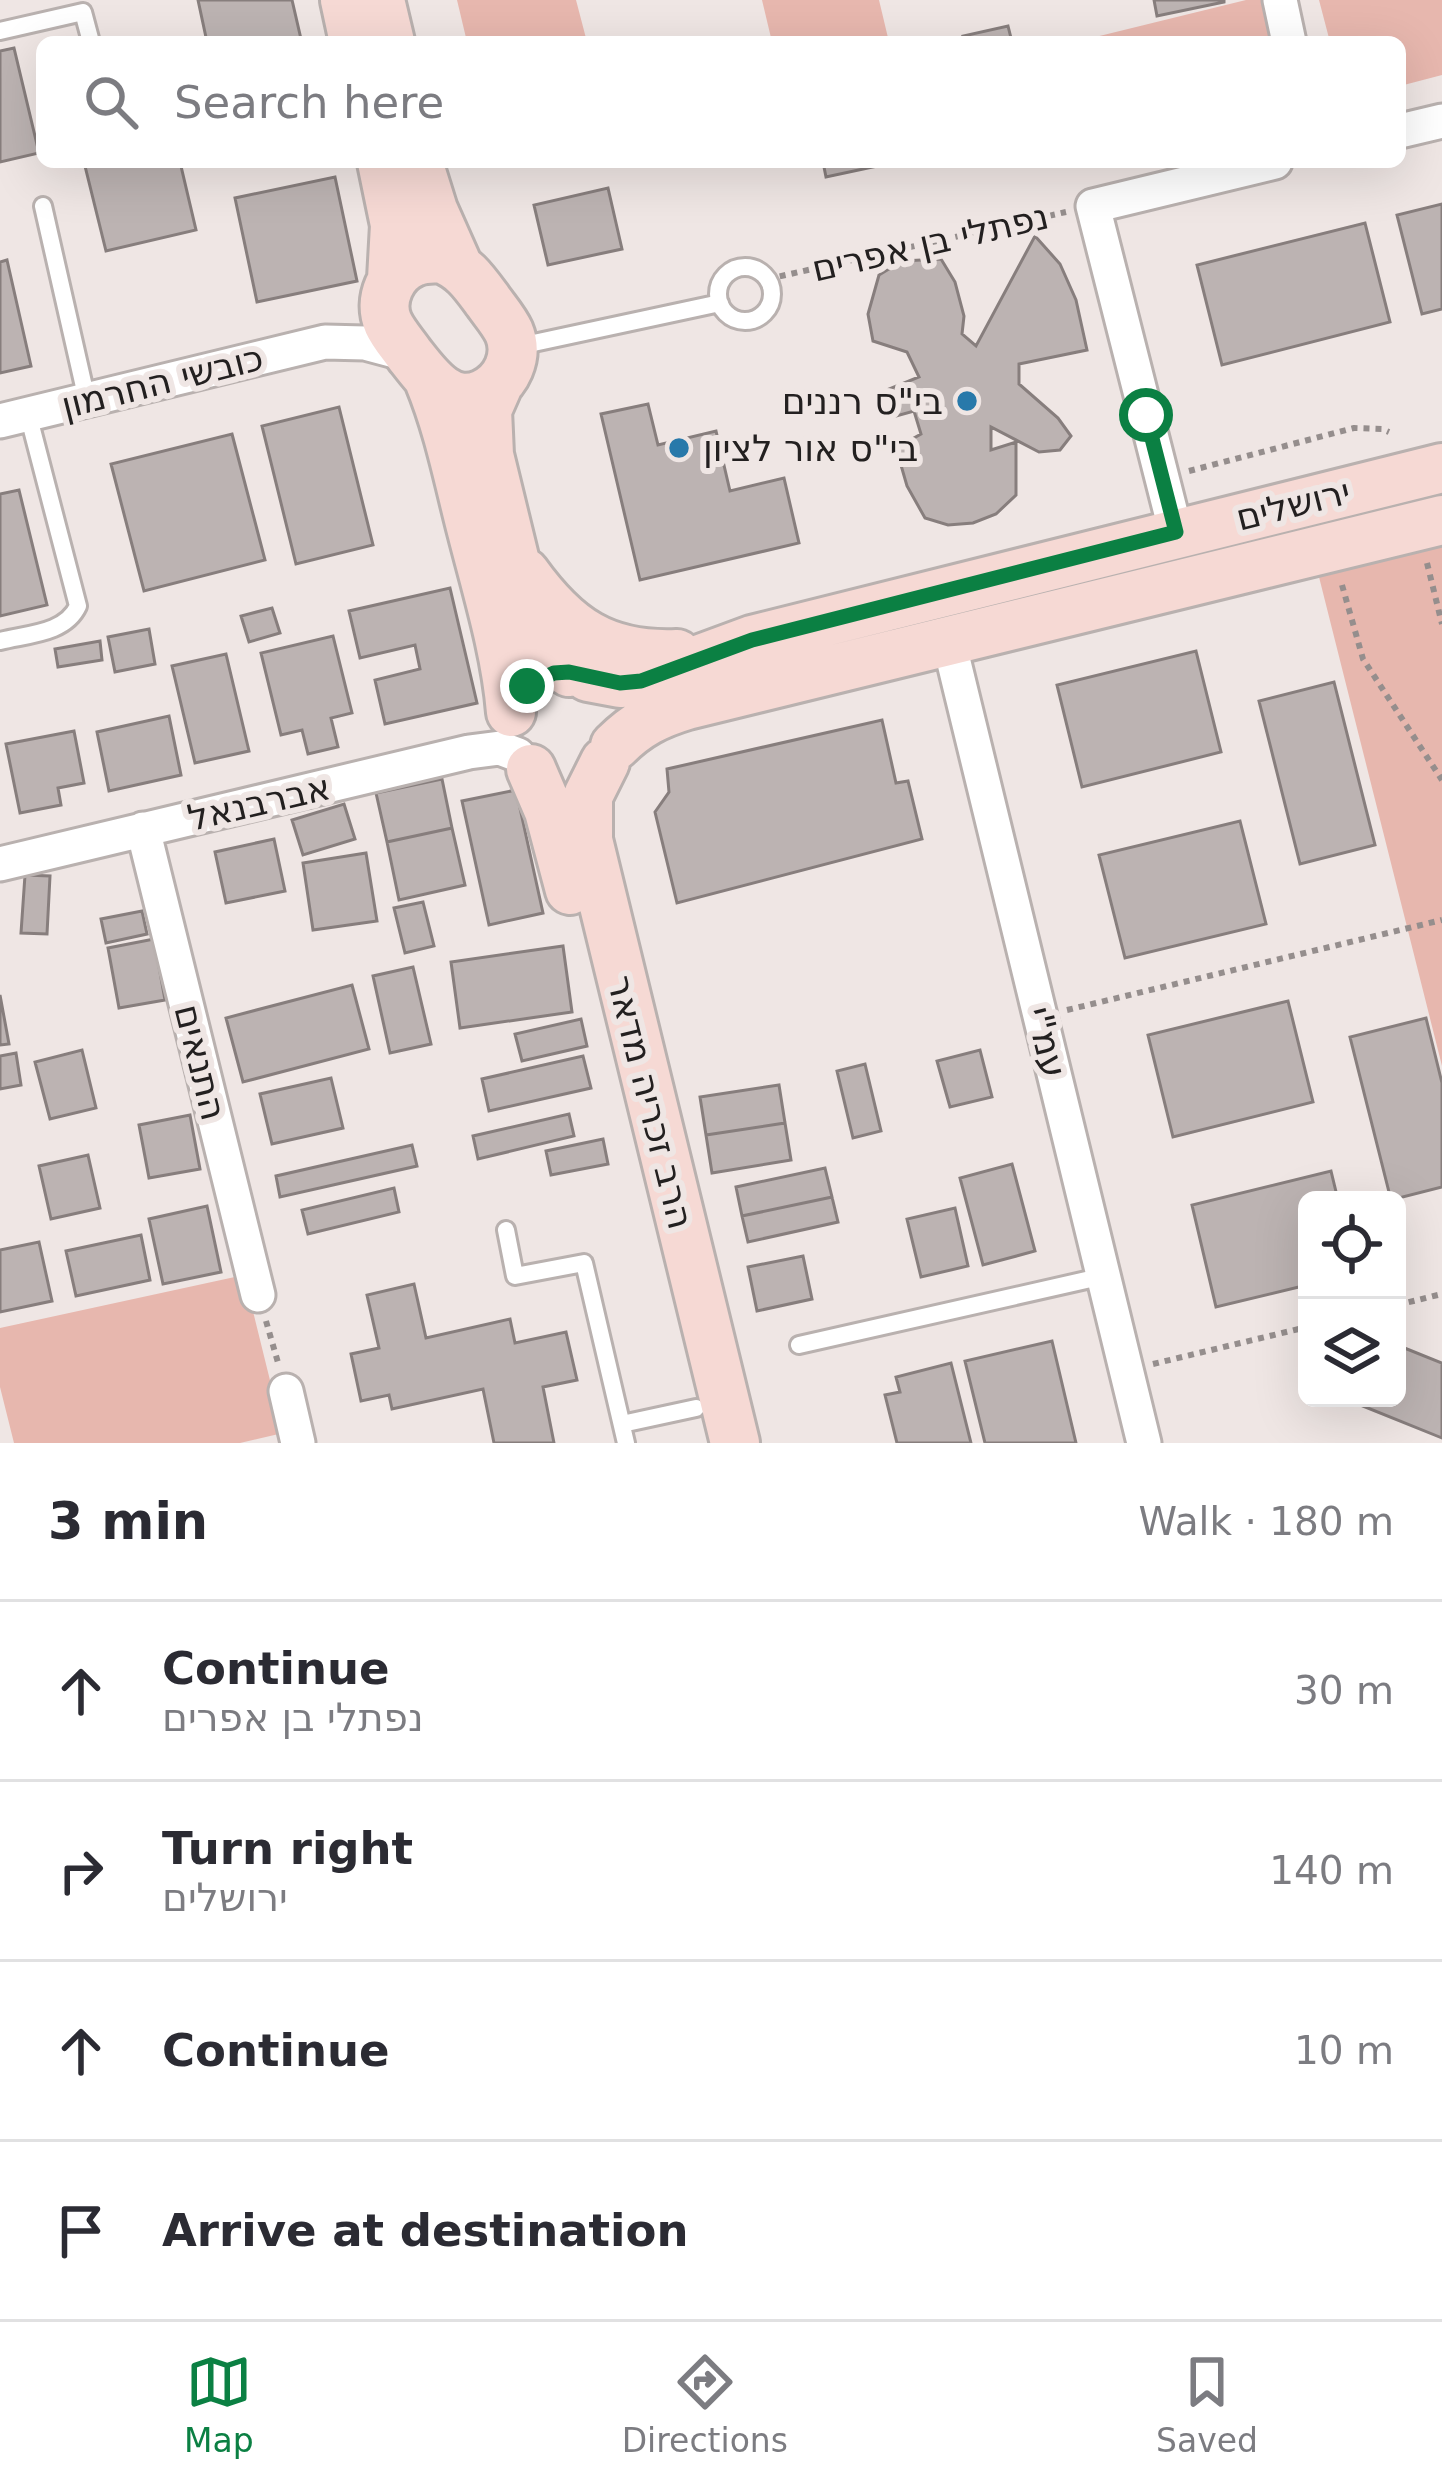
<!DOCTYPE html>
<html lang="en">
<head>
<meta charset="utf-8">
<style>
  :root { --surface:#fff; --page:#f2f2f3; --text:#2b2b33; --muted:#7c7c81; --line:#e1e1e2; --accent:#0b8043 }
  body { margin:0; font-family:"DejaVu Sans","Noto Sans Hebrew",sans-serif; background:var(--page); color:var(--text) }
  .controls { position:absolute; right:36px; bottom:36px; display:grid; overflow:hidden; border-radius:18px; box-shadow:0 12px 48px #0002 }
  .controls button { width:108px; height:108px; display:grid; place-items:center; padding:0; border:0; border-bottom:3px solid var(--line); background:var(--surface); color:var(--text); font:60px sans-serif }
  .stop { position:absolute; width:36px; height:36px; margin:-27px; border:9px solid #0b8043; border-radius:50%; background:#fff }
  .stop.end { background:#0b8043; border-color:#fff; box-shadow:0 3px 12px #0008 }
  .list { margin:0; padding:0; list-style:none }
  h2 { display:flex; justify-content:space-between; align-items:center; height:156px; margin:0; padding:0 48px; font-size:51px }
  h2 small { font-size:39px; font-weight:400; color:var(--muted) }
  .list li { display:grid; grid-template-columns:78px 1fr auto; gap:36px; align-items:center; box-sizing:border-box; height:180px; padding:0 48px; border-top:3px solid var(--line) }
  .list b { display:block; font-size:45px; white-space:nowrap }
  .list p { margin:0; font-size:39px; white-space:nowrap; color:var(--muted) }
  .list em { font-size:39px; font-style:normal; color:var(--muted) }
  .icon { flex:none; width:66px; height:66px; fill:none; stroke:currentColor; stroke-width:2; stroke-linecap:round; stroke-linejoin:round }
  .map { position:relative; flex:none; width:1442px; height:1443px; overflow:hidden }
  .search { position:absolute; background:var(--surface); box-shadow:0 12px 48px #0002; left:36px; right:36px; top:36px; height:132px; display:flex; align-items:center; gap:30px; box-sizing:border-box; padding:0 42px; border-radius:18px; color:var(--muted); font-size:45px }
  .sheet { height:876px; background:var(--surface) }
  nav { display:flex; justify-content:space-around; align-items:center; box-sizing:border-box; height:168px; border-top:3px solid var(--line); background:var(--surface); font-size:33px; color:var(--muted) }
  nav a { display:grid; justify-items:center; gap:6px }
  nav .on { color:var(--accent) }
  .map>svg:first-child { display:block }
</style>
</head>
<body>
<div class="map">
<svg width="1442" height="1443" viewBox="0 0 1442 1443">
  <rect width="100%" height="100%" fill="#efe6e4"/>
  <path fill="#e7b7ae" d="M457 0H576L587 42H467Z
    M762 0H879L889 42H772Z
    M1246 0H1261L1271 42H1075Z
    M1319 0H1442V75L1400 86V42H1330Z
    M1442 532V1066L1315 561Z
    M244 1275 283 1433 240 1443H14L0 1387V1328Z"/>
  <path fill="#bcb3b2" stroke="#877e7d" stroke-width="3" d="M198 0H292L301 39 285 42H207Z
    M1154 0H1224V2L1157 16Z
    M1008 26 1012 42H965L963 36Z
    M14 48 39 153 0 162V51Z
    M84 162H180L196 230 106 251Z
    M823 162H896L826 177Z
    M335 177 357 281 257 302 235 198Z
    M608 188 622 249 548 265 534 205Z
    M1442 204V309L1422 314 1397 215Z
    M1365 223 1390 322 1222 365 1197 265Z
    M1035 236 1060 264 1076 300 1087 350 1019 364V384L1058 418 1071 436 1060 450 1039 452 991 427V450L1016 442V495L996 514 973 523 948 525 925 518 907 486 896 448 921 434 914 411 889 418 879 393 919 377 907 352 873 341 868 314 879 275 902 261 941 259 955 282 964 316 962 334 976 346Z
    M7 260 31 366 0 373V262Z
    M648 404 658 445 716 431 730 491 784 478 799 543 640 580 601 414Z
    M339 407 373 545 296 564 262 426Z
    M232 434 265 560 144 591 111 464Z
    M19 490 47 605 0 616V494Z
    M450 588 477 703 385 724 375 680 420 669 415 645 360 658 349 611Z
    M272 608 280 633 249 642 241 616Z
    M149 629 155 664 115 672 108 637Z
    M333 636 352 713 331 718 338 747 308 754 302 730 281 735 261 653Z
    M100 641 102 660 58 667 55 649Z
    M1196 651 1221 752 1082 787 1057 685Z
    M226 654 249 751 195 763 172 666Z
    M1334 682 1375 845 1300 864 1259 701Z
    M169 716 181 775 109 791 97 732Z
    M882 720 896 783 908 781 922 839 677 903 655 812 669 792 667 769Z
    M74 731 84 783 58 788 61 805 20 813 6 744Z
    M442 779 452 828 387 842 376 793Z
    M516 790 543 913 489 925 462 801Z
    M344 804 355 839 303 855 292 820Z
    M1240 821 1266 924 1125 958 1099 855Z
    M452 828 465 885 399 900 387 842Z
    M274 839 285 891 226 903 215 852Z
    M366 853 377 921 313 930 303 863Z
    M25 875 50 876 47 934 21 933Z
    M423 902 434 946 405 953 394 908Z
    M142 911 147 934 106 943 101 919Z
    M154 939 165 1000 119 1008 108 948Z
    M563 946 572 1012 460 1028 451 962Z
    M413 967 431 1044 390 1053 373 976Z
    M352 985 369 1049 243 1082 226 1018Z
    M0 995 9 1044 0 1045Z
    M1288 1001 1313 1102 1173 1137 1148 1035Z
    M1426 1018 1442 1083V1187L1391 1200 1350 1037Z
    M581 1019 587 1046 522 1061 515 1034Z
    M82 1050 96 1108 50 1119 35 1062Z
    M980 1050 992 1097 950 1107 937 1061Z
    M16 1053 21 1085 0 1089V1056Z
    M583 1056 591 1088 489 1111 482 1079Z
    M865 1064 881 1131 853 1138 837 1071Z
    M331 1078 343 1128 272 1144 260 1094Z
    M779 1085 785 1123 706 1135 700 1097Z
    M569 1114 574 1136 478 1159 473 1136Z
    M190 1115 200 1169 149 1178 139 1125Z
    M785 1123 791 1160 712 1173 706 1135Z
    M603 1139 608 1164 551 1175 546 1151Z
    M412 1145 417 1166 280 1197 276 1176Z
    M88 1155 100 1208 51 1219 39 1166Z
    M1012 1164 1035 1251 983 1265 960 1178Z
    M825 1168 832 1197 742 1216 736 1187Z
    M1331 1171 1338 1200H1307V1285L1216 1307 1192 1205Z
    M394 1188 399 1212 308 1234 302 1210Z
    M832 1197 838 1222 748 1242 742 1216Z
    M207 1206 221 1272 163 1284 149 1219Z
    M955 1208 968 1266 921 1277 907 1219Z
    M141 1235 150 1280 76 1296 66 1251Z
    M39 1242 52 1301 0 1312V1250Z
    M803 1256 812 1299 757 1311 748 1267Z
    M414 1284 426 1338 510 1319 515 1343 566 1332 577 1380 543 1387 554 1443H494L483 1389 392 1409 389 1395 361 1401 351 1354 379 1348 367 1295Z
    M1052 1341 1076 1443H985L965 1361Z
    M1397 1345 1442 1363V1438L1343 1398H1397Z
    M951 1363 971 1443H897L885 1395 900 1392 896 1377Z"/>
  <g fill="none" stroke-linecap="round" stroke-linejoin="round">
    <g stroke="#b9b1af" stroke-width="22">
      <path id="lane" d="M0 31 83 12 91 42
        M43 206 87 400
        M718 294a27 27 0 1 1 54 0a27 27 0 1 1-54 0Z
        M515 347 720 303
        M0 641C27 634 65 634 78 606L28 414
        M506 1230 515 1276 584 1263 626 1443
        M799 1345 1104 1276
        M622 1424 696 1408"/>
    </g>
    <g stroke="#b9b1af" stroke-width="39">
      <path id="street" d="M1280 0 1289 42
        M1400 131 1442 121
        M0 421 325 342 365 343 410 355
        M1176 533 1093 206 1275 162
        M949 642 1144 1443
        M143 829 258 1295
        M0 864 469 752 500 748 518 755
        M286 1391 298 1443"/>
    </g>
    <g stroke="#b9b1af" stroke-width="54">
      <path id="secondary" d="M345 0 354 42
        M380 0 390 42
        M382 162 395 225 392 279
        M418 162 433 210 457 264
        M441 258C464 267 474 282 488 301 495 311 504 321 509 332 519 356 507 383 483 394 449 409 427 377 409 354 402 344 393 334 388 323 378 300 391 271 414 262 423 258 432 259 441 258Z
        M429 380C449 428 459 481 472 531 487 590 506 651 511 712
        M498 385 487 410 489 455 527 611 539 643 551 658 569 672
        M525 573C566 630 605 657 677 654
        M588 677 620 683 641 681 752 640 1442 468
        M615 746C637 724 657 714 687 705L1442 520
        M605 762 588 796V840L735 1443
        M531 769 549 811 570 890"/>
    </g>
    <path stroke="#958e8d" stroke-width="6" stroke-dasharray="6 6" stroke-linecap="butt" d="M768 279 1066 212
      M1189 471 1354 428 1382 429 1389 432
      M1427 563 1442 624
      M1342 585 1363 659 1442 780
      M1067 1010 1442 920
      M1397 1305 1442 1294
      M266 1321 279 1366
      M1153 1364 1307 1327"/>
    <use href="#lane" stroke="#fff" stroke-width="16"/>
    <use href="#street" stroke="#fff" stroke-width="33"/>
    <use href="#secondary" stroke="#f6d9d4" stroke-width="48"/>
  </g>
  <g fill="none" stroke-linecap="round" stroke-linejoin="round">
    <path stroke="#0b8043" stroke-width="15" d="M527 686 554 673 569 672 620 683 641 681 752 640 1176 532 1146 415"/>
  </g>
  <g fill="#2879aa" stroke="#efe6e4" stroke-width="4.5">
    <circle cx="967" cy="401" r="12"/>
    <circle cx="679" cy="448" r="12"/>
  </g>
  <g text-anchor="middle" stroke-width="12" stroke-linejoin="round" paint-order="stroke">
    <g font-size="36" fill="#232020" stroke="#efe6e4">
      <text transform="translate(930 242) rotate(-13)" y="13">נפתלי בן אפרים</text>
      <text transform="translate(162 381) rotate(-14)" y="13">כובשי החרמון</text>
      <text transform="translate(1293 504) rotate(-14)" y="13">ירושלים</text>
      <text transform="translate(259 802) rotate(-13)" y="13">אברבנאל</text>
      <text transform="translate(1047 1042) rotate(76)" y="13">עמ"י</text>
      <text transform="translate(201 1062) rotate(76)" y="13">התנאים</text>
      <text transform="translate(651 1102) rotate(76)" y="13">הרב זכריה מדאר</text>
    </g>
    <g font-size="36" fill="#232020" stroke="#efe6e4" text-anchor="end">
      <text x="943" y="414">בי"ס רננים</text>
      <text x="703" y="461" text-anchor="start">בי"ס אור לציון</text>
    </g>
  </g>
</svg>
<div class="controls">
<button><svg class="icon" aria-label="locate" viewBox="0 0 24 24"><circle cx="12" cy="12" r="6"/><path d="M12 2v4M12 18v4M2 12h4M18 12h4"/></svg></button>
<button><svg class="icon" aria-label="layers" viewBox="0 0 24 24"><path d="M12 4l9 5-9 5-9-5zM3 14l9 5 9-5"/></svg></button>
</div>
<div class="stop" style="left:1146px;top:415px"></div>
<div class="stop end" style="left:527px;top:686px"></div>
<div class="search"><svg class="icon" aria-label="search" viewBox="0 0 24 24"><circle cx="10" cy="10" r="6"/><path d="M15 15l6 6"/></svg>Search here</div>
</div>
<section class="sheet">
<h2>3 min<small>Walk · 180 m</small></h2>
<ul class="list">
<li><svg class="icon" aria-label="ahead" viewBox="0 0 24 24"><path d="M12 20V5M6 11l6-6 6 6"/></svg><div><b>Continue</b><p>נפתלי בן אפרים</p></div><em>30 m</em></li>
<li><svg class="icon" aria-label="right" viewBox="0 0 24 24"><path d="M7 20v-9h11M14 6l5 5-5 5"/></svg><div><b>Turn right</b><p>ירושלים</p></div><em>140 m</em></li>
<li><svg class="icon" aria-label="ahead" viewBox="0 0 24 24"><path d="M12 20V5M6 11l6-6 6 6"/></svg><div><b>Continue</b></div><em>10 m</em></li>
<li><svg class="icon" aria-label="arrive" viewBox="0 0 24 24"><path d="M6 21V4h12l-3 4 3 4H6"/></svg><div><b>Arrive at destination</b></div></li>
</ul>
</section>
<nav>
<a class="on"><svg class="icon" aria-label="map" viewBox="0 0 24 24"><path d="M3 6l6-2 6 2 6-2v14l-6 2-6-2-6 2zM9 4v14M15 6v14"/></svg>Map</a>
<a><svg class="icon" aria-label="directions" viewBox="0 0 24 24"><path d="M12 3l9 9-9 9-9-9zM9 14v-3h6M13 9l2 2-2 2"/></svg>Directions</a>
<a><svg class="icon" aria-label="saved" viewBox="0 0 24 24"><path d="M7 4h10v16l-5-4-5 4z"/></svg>Saved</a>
</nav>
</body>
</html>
